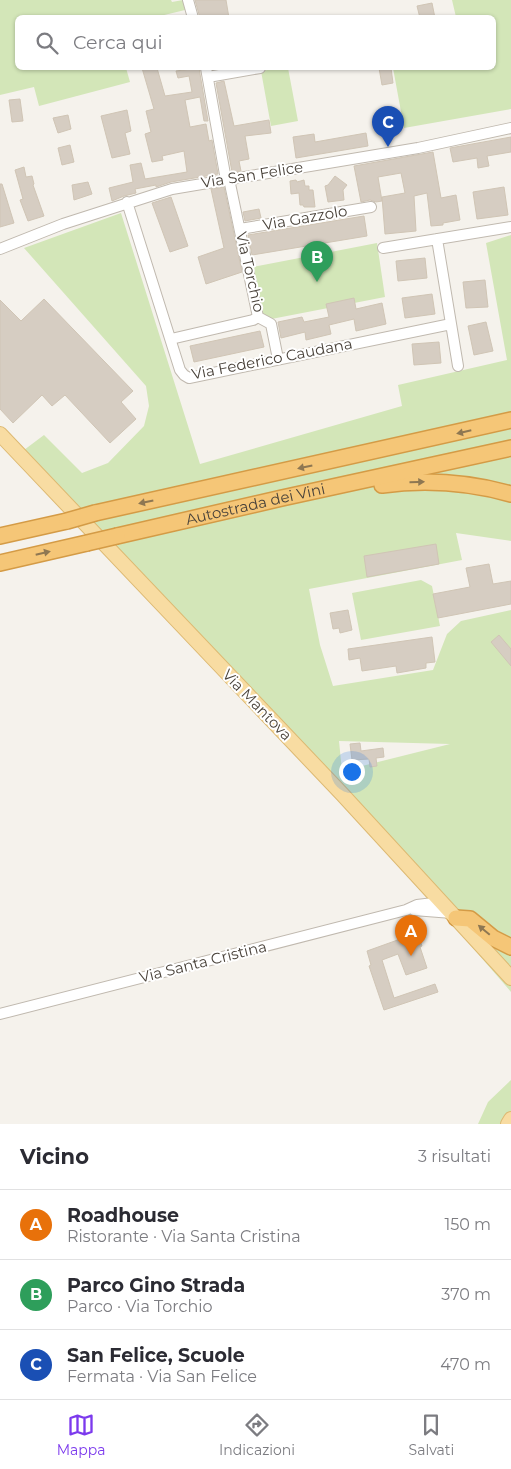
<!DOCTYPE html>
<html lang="it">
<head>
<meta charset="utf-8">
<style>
  :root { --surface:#fff; --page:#f2f2f3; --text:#2b2b33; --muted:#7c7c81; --line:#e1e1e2; --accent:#7c3aed }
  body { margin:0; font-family:Montserrat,sans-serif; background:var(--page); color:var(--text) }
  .you { position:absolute; left:351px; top:771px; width:18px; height:18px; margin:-12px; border:4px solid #fff; border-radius:50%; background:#1a73e8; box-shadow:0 0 0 8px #1a73e833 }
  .badge { display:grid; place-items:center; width:32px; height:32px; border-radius:50%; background:var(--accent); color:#fff; font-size:16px; font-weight:700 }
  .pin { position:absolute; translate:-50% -41px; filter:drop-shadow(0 1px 2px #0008) }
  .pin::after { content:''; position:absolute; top:26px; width:18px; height:15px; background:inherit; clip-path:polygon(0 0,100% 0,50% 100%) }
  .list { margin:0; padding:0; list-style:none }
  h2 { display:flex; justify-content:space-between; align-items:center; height:65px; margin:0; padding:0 20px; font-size:21px }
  h2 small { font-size:16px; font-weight:400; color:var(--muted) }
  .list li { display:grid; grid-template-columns:32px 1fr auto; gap:15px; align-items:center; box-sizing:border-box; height:70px; padding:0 20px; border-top:1px solid var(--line) }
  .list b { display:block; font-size:19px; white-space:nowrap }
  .list p { margin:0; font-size:16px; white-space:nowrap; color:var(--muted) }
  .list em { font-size:16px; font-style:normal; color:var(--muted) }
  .icon { flex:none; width:28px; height:28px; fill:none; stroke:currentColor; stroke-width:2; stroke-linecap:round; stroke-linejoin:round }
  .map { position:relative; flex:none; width:511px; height:1124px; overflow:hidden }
  .search { position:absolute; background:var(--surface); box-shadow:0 1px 4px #0004; left:15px; right:15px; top:15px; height:55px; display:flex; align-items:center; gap:12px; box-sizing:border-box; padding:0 18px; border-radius:8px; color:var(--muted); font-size:19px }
  .sheet { height:275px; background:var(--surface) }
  nav { display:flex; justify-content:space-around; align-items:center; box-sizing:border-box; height:70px; border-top:1px solid var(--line); background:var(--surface); font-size:14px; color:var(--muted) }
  nav a { display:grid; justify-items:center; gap:2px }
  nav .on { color:var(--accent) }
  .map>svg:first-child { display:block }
</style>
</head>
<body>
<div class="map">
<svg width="511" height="1124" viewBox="0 0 511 1124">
  <rect width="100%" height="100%" fill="#f5f2ec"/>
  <path fill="#d3e6b8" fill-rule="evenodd" d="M0 0H171L172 2 183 0 185 10 156 17 18 18V68H126L130 82 39 106 34 87 0 95Z
    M452 0H511V109L404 128 393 68H494V18L456 17Z
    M280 68H288L298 121 271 126 261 71Z
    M121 213 200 464 402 406 398 385 507 360 486 243 511 235V541L456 533 462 560 309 589 320 645 333 686 433 670 447 634 461 621 511 610V992L434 903 237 688 240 675 130 567 24 450 44 435 82 473 108 463 144 426 149 406 146 386 24 248ZM339 741 450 744 342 771Z
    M377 243 385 297 261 321 248 268Z
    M421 580 432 586 440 626 361 640 352 593Z
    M511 1080V1124H478L488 1102Z"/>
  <path fill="#d6cdc2" stroke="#d0c5b5" d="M195 0H226L229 18H200Z
    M432 3 435 18H420L417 6Z
    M142 68H157L165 96 192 92 189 76 178 78 176 71 199 68 208 121H204L200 97 185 100 190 127 206 124 209 141 212 140 218 174 171 182 156 187V185L135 189 136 193 124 196 112 201 109 188 133 182 130 165 141 163 145 179 187 172 184 151 162 156 163 160 152 162 145 134 151 132 146 111 154 109Z
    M379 68H391L393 83 382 85Z
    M224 81 234 126 269 120 271 133 245 136 249 159 239 161 241 171 232 172 216 83Z
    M20 99 23 121 12 122 9 100Z
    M127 110 131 131 125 133 130 154 112 158 101 116Z
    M68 115 71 129 58 133 53 118Z
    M366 133 368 146 296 158 293 137 314 134 315 142Z
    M511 137V152L487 156 489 166 478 168 477 158 453 162 450 148Z
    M70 145 74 162 62 165 58 148Z
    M433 152 441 198 456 195 460 220 443 223V225L431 226 427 193 414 196 416 231 385 234 382 197 405 193 401 173 378 177 382 201 376 202 370 200 361 202 354 166Z
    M24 167 26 177 32 176 34 184 33 185 44 216 28 221 20 200 23 199 15 170Z
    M335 176 347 185 343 190 344 200 328 202 325 186 328 185Z
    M296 180 297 182 304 180 305 186H309V190H313L315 207H304L303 205H300L299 193 291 194 290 181Z
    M88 182 92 194 74 200 72 185Z
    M0 184H2L14 223 0 227Z
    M224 187 242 272 206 284 198 257 224 248 211 189Z
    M504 187 508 215 477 219 473 192Z
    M171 197 188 246 170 252 152 203Z
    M259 209 261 218 245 221 243 212Z
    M364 216 367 236 252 255 248 235Z
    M425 258 427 278 398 281 396 261Z
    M485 280 488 307 466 308 463 282Z
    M432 294 435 314 405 318 402 298Z
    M354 298 356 309 382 303 386 324 356 331 354 319 329 325 331 334 306 340 305 332 281 338 278 322 302 317 304 322 329 317 326 304Z
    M44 299 133 391 121 402 136 419 110 443 65 395 52 406 42 395 13 423 0 409V300L21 321Z
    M486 322 493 351 474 355 468 326Z
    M260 331 264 347 194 362 190 346Z
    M439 342 441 363 414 365 412 344Z
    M436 544 439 564 367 577 364 556Z
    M489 564 493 584 511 581V604L438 618 433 594 470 587 466 568Z
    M348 610 352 630 340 633 339 628 333 629 330 613Z
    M499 635 511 649V666L491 642Z
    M432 637 435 662 426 663V668L397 673 396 666 362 671 360 658 349 660 348 649Z
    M360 743 361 751 383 748 384 757 376 758 377 766 370 767 369 759 352 760 350 744Z
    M417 933 422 946 420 947 427 968 406 975 398 954 382 960 394 998 435 984 438 992 384 1010 369 966 371 965 367 951Z"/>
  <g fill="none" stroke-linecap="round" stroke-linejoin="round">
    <g stroke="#c0b9af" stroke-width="12">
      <path id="minor" d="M188 0 193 18
        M206 68 226 180
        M208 77 260 68
        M229 179 258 317
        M127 202 180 370 184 375 189 378 451 324
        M240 229 371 207
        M437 239 458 366
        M383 248 511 227
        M0 249 63 224 172 189 418 148 511 128
        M258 317 271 324 278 359
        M171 339 253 320 258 317
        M414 910 452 913
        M0 1014 406 910 417 905 442 902"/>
    </g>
    <g stroke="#ddb972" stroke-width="16">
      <path id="major" d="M0 434 342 794 511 978
        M508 1124 511 1119"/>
    </g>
    <g stroke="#d49b46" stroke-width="18">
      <g id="highway">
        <path d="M382 485C426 479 468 482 511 494"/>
        <path d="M95 513 511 420"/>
        <path d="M0 536 67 521"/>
        <path id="s1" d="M117 536 282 498 511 448"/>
        <path d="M0 563 87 543"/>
        <path d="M456 918 470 919 493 938 511 947"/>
      </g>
    </g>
    <use href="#minor" stroke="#fff" stroke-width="10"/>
    <use href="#major" stroke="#f8dca2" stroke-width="14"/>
    <use href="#highway" stroke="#f5c677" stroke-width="15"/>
    <g stroke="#d49b46" stroke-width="18" stroke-linecap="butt">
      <path id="highway-bridge" d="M67 521 95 513
        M87 543 117 536"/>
    </g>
    <use href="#highway-bridge" stroke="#f5c677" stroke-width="15"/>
  </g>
  <defs><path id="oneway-solid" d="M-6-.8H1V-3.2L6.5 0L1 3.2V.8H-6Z" transform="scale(1.25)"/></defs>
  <g fill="#8e7752">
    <use href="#oneway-solid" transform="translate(464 432) rotate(167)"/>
    <use href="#oneway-solid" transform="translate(305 467) rotate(168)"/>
    <use href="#oneway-solid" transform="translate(417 482) rotate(-1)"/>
    <use href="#oneway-solid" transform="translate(146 502) rotate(168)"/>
    <use href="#oneway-solid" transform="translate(43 553) rotate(-13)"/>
    <use href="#oneway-solid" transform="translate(484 930) rotate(-140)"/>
  </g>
  <g text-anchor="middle" stroke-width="4" stroke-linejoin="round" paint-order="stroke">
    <g font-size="15" fill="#49423a" stroke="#fff">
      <text transform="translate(252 175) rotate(-9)" y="5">Via San Felice</text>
      <text transform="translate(305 218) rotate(-10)" y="5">Via Gazzolo</text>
      <text transform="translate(250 272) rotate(77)" y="5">Via Torchio</text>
      <text transform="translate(272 359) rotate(-11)" y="5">Via Federico Caudana</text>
      <text dy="5" stroke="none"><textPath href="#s1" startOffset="142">Autostrada dei Vini</textPath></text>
      <text transform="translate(257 705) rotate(46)" y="5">Via Mantova</text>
      <text transform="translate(203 962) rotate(-14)" y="5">Via Santa Cristina</text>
    </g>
  </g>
</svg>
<div class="you"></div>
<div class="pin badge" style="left:411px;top:956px;background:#e8710a">A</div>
<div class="pin badge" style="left:317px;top:282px;background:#2e9e5b">B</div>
<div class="pin badge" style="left:388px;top:147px;background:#1a4fb4">C</div>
<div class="search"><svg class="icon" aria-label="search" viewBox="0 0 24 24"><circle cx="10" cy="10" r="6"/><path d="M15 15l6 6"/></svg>Cerca qui</div>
</div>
<section class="sheet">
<h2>Vicino<small>3 risultati</small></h2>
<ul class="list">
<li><span class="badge" style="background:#e8710a">A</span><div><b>Roadhouse</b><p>Ristorante · Via Santa Cristina</p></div><em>150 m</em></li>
<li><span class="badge" style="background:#2e9e5b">B</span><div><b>Parco Gino Strada</b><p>Parco · Via Torchio</p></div><em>370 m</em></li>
<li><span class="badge" style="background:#1a4fb4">C</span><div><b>San Felice, Scuole</b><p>Fermata · Via San Felice</p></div><em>470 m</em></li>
</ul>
</section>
<nav>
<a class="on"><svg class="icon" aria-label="map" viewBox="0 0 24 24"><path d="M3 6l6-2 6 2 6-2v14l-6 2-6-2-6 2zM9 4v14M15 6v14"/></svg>Mappa</a>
<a><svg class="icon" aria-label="directions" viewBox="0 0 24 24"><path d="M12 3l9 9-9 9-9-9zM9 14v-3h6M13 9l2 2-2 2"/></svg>Indicazioni</a>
<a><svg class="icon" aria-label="saved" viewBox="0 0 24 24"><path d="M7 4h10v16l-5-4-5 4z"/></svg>Salvati</a>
</nav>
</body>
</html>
